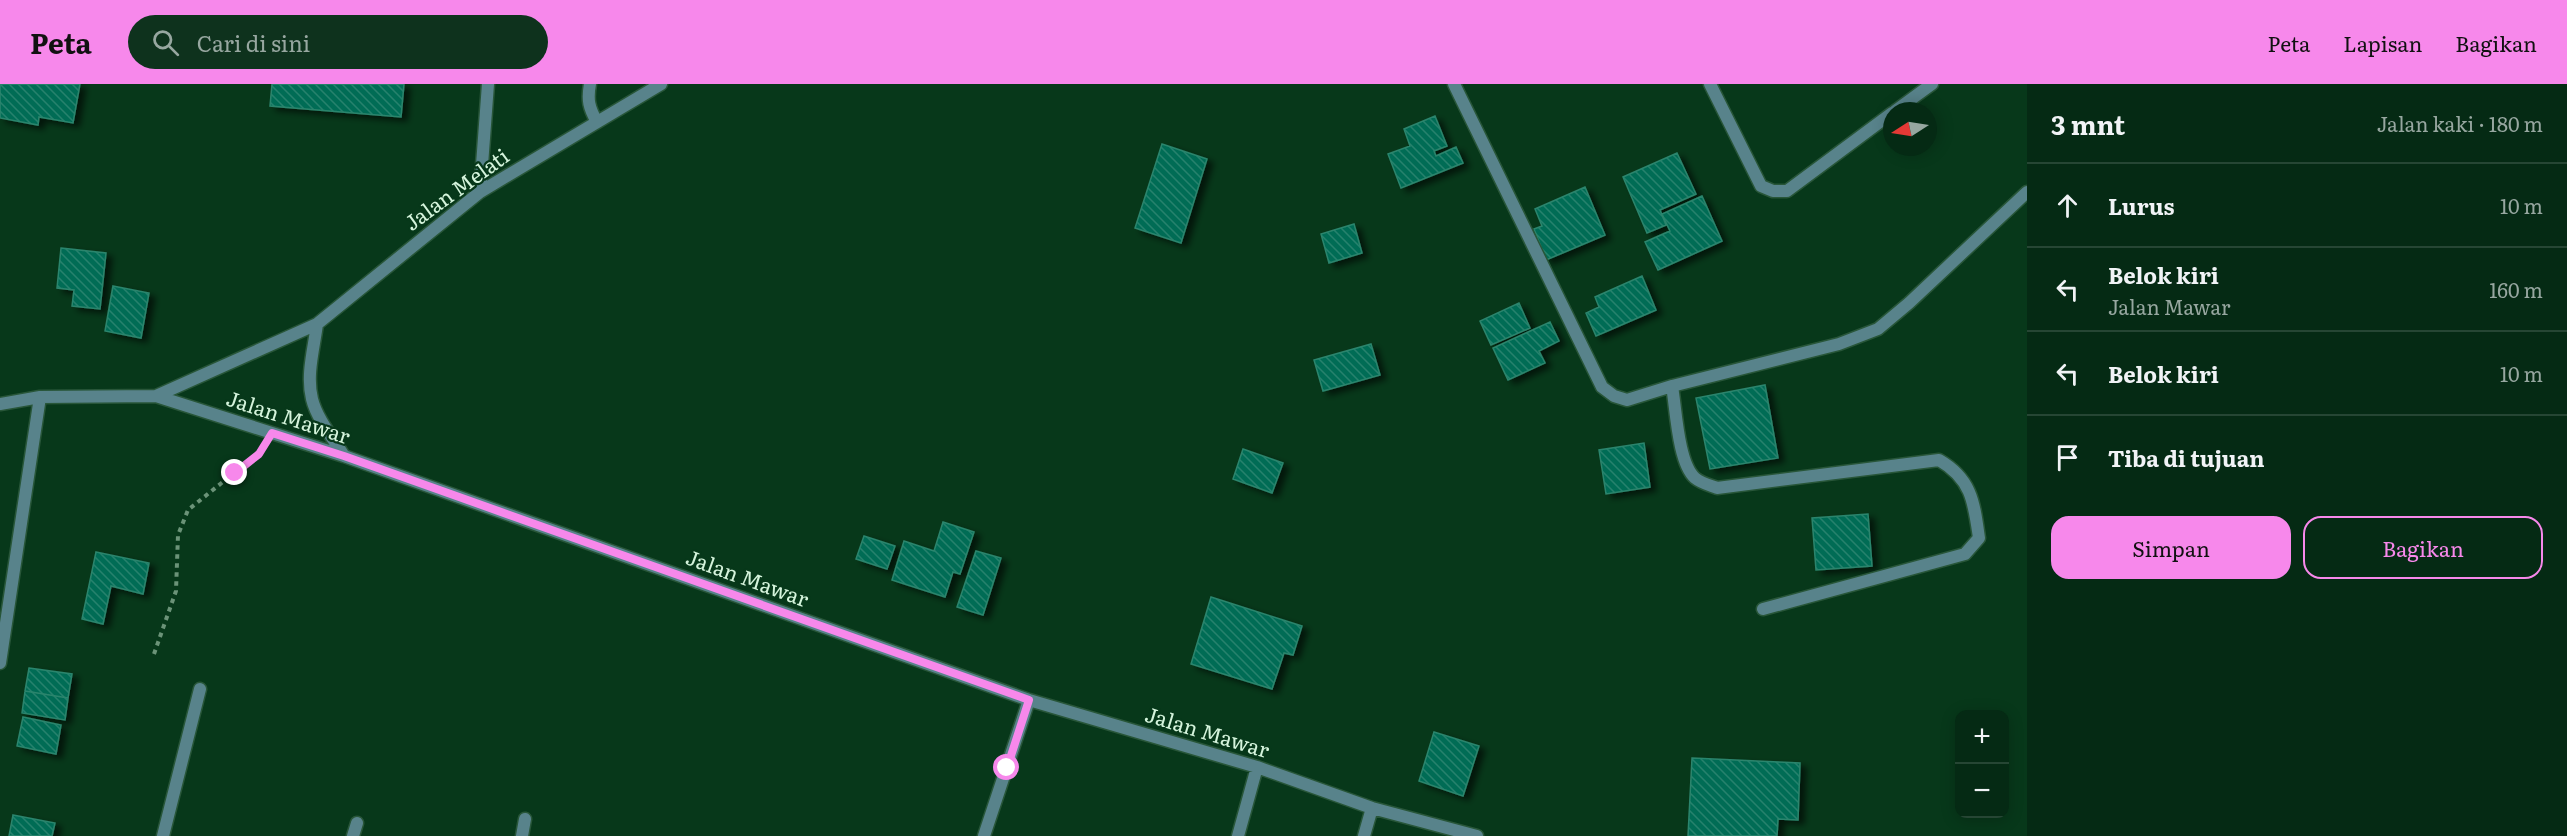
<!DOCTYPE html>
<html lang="id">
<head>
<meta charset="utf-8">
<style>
  :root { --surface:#052a14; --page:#0e321d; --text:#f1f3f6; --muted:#97a7a0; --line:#264634; --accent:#f788eb }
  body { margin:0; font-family:Literata,serif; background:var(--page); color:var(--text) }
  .controls { position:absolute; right:18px; bottom:18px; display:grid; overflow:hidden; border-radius:12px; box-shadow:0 3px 15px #0003 }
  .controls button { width:54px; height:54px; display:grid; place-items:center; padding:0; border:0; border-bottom:2px solid var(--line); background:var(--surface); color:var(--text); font:30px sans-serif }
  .compass { position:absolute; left:1883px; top:18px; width:54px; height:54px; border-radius:50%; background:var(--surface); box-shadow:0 3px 15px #0003; rotate:258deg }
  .stop { position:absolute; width:18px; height:18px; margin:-14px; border:4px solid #f788eb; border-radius:50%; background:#fff }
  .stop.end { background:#f788eb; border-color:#fff; box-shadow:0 2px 6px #0008 }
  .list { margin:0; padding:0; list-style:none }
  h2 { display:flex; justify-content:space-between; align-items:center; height:78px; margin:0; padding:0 24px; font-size:26px }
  h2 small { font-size:20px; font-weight:400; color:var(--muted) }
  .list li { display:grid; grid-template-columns:39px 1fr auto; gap:18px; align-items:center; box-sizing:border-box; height:84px; padding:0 24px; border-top:2px solid var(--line) }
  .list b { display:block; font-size:22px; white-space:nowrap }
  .list p { margin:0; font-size:20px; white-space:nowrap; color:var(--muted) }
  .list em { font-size:20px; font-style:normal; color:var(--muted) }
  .actions { display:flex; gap:12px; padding:18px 24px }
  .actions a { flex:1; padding:14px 0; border:2px solid var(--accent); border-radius:18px; text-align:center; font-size:21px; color:var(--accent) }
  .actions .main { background:var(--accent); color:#111 }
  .icon { flex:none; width:33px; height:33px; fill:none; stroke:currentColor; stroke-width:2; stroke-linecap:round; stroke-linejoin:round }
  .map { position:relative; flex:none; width:2027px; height:752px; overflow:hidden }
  header { display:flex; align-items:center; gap:36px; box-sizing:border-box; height:84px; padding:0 30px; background:var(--accent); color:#111 }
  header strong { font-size:28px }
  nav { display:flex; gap:33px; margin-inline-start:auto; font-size:21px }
  .search { width:420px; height:54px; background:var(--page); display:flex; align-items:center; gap:15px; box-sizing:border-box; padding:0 21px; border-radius:33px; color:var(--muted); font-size:22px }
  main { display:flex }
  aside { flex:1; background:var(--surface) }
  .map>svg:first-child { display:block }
</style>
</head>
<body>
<header>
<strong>Peta</strong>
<div class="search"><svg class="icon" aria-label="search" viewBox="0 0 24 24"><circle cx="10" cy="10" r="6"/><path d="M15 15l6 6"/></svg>Cari di sini</div>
<nav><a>Peta</a><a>Lapisan</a><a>Bagikan</a></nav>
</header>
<main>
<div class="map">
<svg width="2027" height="752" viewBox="0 0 2027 752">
  <defs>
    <pattern id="building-back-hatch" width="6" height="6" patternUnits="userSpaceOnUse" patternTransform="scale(1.5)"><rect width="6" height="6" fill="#026c55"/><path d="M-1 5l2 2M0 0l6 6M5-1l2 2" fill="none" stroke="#26826d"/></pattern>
    <filter id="shadow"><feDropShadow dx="6" dy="4" stdDeviation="3" flood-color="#0009"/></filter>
  </defs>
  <rect width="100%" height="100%" fill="#07381a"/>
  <path fill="url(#building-back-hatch)" stroke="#2c856d" stroke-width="1.5" filter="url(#shadow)" d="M0 0H80L73 39 39 33 38 41 0 34Z
    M272 0H404L401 33 270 22Z
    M1435 32 1447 62 1434 67 1436 72 1456 63 1463 79 1401 104 1388 70 1410 62 1404 45Z
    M1162 60 1207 75 1181 159 1135 144Z
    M1677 69 1696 110 1660 126 1666 141 1647 149 1623 93Z
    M1585 103 1605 151 1546 176 1534 145 1542 142 1535 125Z
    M1702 112 1722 157 1658 186 1645 158 1670 147 1662 130Z
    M1354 140 1362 169 1329 179 1321 150Z
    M61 164 106 169 100 225 72 222 74 206 57 204Z
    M1642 192 1656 226 1596 252 1586 229 1599 223 1595 213Z
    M113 202 149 209 141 254 105 247Z
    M1519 219 1530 244 1491 261 1480 237Z
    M1550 238 1559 257 1539 267 1545 279 1508 296 1493 264Z
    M1371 260 1380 291 1323 307 1314 276Z
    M1765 301 1778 374 1710 385 1696 314Z
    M1644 359 1650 403 1606 410 1599 366Z
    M1243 365 1283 379 1272 409 1233 395Z
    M1868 430 1872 482 1816 486 1812 434Z
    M943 438 974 448 960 490 953 488 945 513 892 496 904 457 934 467Z
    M864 452 895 462 887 485 856 475Z
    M976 467 1001 474 983 531 957 523Z
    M96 468 149 479 143 510 111 502 103 540 82 535Z
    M1211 513 1302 542 1293 571 1284 569 1272 605 1191 580Z
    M29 584 72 590 68 614 25 607Z
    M25 607 68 614 65 636 22 629Z
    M23 633 61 641 56 670 17 662Z
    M1434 648 1479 662 1463 712 1419 697Z
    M1692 674 1800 679 1798 736 1778 735 1777 752H1688Z
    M13 731 55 739 52 752H9Z"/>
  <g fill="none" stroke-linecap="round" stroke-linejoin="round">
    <g stroke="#285639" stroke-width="15">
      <path id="lane" d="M1710 0 1761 102 1773 107H1787L1892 29
        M1895 27 1932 0"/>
    </g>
    <g stroke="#285639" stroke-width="15">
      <path id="street" d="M590 0C587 16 589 24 597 38
        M1454 0 1602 303 1614 312 1627 316 1672 302 1839 260 1878 245 1909 219 2027 108
        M480 108 488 0
        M317 240C314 264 306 291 312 315 317 335 333 354 344 372
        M1672 302C1676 325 1678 379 1695 394 1701 399 1709 401 1717 404L1939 376C1972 395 1974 419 1979 454L1965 470 1763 525
        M156 312 317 240 480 108 661 0
        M0 320 40 313 156 312 344 372 1029 616 1257 683 1372 724 1477 752
        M0 579 40 313
        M163 752 200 605
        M353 752 357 739
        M522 752 525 735
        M984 752 1029 616
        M1238 752 1257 683
        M1364 752 1372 724"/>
    </g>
    <path stroke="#6b9378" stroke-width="4" stroke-dasharray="4.5 4.5" stroke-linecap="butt" d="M154 570 176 507 178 451 188 426 260 368"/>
    <use href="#lane" stroke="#58838b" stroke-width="12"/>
    <use href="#street" stroke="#58838b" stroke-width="12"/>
  </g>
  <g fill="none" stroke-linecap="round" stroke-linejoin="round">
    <path stroke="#f788eb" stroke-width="8" d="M235 389 259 370 272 349 344 372 1029 616 1007 684"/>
  </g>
  <g text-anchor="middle" stroke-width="4.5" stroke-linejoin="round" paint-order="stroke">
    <g font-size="21" fill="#d5f4dc" stroke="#07381a">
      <text transform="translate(457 106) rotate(-36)" y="7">Jalan Melati</text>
      <text transform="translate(288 334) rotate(18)" y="7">Jalan Mawar</text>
      <text transform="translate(747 495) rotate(20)" y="7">Jalan Mawar</text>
      <text transform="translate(1207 649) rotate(17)" y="7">Jalan Mawar</text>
    </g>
  </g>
</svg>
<div class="controls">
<button>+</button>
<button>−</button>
</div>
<svg class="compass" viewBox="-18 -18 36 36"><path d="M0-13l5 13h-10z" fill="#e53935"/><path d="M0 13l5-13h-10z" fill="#97a7a0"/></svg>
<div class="stop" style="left:1007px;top:684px"></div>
<div class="stop end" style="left:235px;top:389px"></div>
</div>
<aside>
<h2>3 mnt<small>Jalan kaki · 180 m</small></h2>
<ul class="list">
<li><svg class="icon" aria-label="ahead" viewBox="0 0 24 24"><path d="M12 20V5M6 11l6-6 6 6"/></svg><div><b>Lurus</b></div><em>10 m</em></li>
<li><svg class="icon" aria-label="left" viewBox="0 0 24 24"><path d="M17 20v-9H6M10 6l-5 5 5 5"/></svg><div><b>Belok kiri</b><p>Jalan Mawar</p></div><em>160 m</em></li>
<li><svg class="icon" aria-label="left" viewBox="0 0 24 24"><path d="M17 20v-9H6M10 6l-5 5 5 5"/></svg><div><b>Belok kiri</b></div><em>10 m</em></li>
<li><svg class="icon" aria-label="arrive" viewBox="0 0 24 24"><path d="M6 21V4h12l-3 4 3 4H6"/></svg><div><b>Tiba di tujuan</b></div></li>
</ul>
<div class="actions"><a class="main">Simpan</a><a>Bagikan</a></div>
</aside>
</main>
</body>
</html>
